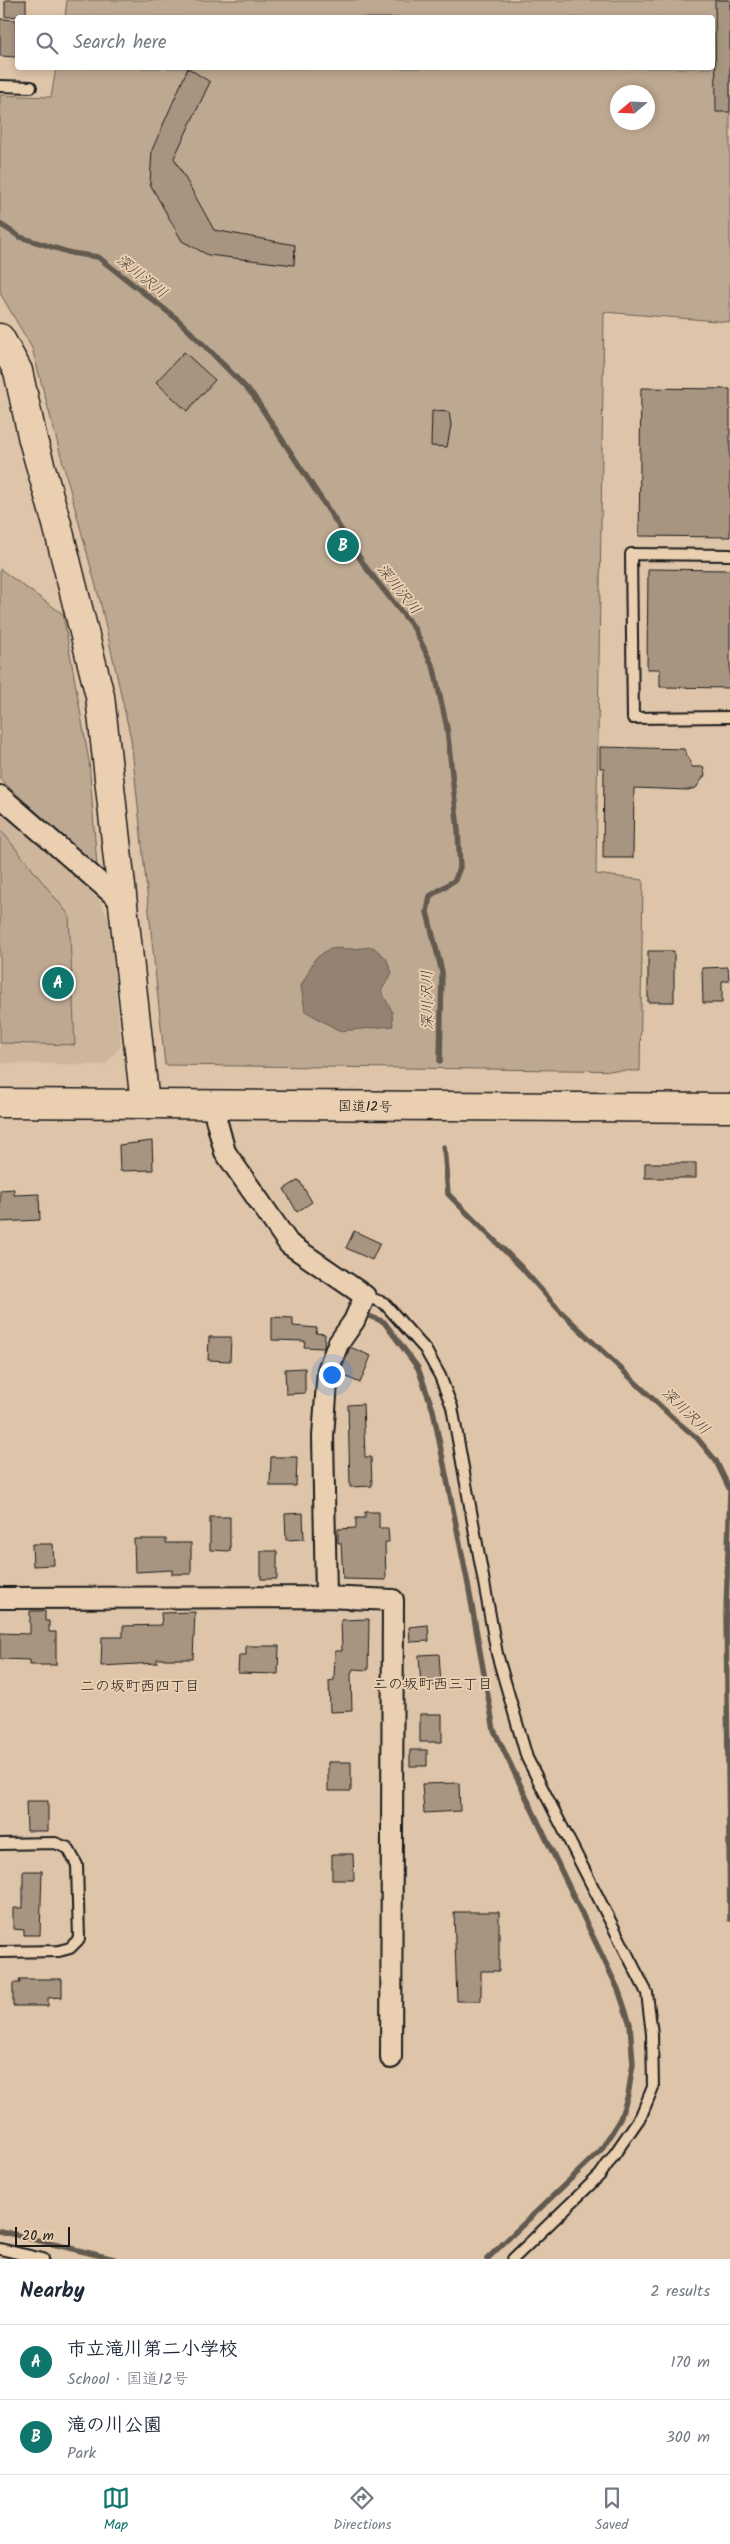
<!DOCTYPE html>
<html lang="en">
<head>
<meta charset="utf-8">
<style>
  :root { --surface:#fff; --page:#f6f6f7; --text:#1f2937; --muted:#747a83; --line:#e0e1e3; --accent:#0f766e }
  body { margin:0; font-family:Kalam,"Klee One",sans-serif; background:var(--page); color:var(--text) }
  .compass { position:absolute; left:610px; top:85px; width:45px; height:45px; border-radius:50%; background:var(--surface); box-shadow:0 2px 8px #0003; rotate:251deg }
  .scale { position:absolute; left:15px; bottom:12px; width:55px; box-sizing:border-box; padding-left:5px; border:2px solid #1c1c1c; border-top:0; font-size:14px; line-height:18px; white-space:nowrap; color:#1c1c1c; -webkit-text-stroke:4px #eacfb1; paint-order:stroke }
  .you { position:absolute; left:331px; top:1374px; width:18px; height:18px; margin:-12px; border:4px solid #fff; border-radius:50%; background:#1a73e8; box-shadow:0 0 0 8px #1a73e833 }
  .badge { display:grid; place-items:center; width:32px; height:32px; border-radius:50%; background:var(--accent); color:#fff; font-size:16px; font-weight:700 }
  .pin { position:absolute; translate:-50% -50%; border:2px solid #fff; box-shadow:0 1px 5px #0006 }
  .list { margin:0; padding:0; list-style:none }
  h2 { display:flex; justify-content:space-between; align-items:center; height:65px; margin:0; padding:0 20px; font-size:21px }
  h2 small { font-size:16px; font-weight:400; color:var(--muted) }
  .list li { display:grid; grid-template-columns:32px 1fr auto; gap:15px; align-items:center; box-sizing:border-box; height:75px; padding:0 20px; border-top:1px solid var(--line) }
  .list b { display:block; font-size:19px; white-space:nowrap }
  .list p { margin:0; font-size:16px; white-space:nowrap; color:var(--muted) }
  .list em { font-size:16px; font-style:normal; color:var(--muted) }
  .icon { flex:none; width:28px; height:28px; fill:none; stroke:currentColor; stroke-width:2; stroke-linecap:round; stroke-linejoin:round }
  .map { position:relative; flex:none; width:730px; height:2259px; overflow:hidden }
  .search { position:absolute; background:var(--surface); box-shadow:0 2px 8px #0003; left:15px; right:15px; top:15px; height:55px; display:flex; align-items:center; gap:12px; box-sizing:border-box; padding:0 18px; border-radius:5px; color:var(--muted); font-size:19px }
  .sheet { height:215px; background:var(--surface) }
  nav { display:flex; justify-content:space-around; align-items:center; box-sizing:border-box; height:70px; border-top:1px solid var(--line); background:var(--surface); font-size:14px; color:var(--muted) }
  nav a { display:grid; justify-items:center; gap:2px }
  nav .on { color:var(--accent) }
  .map>svg:first-child { display:block }
</style>
</head>
<body>
<div class="map">
<svg width="730" height="2259" viewBox="0 0 730 2259">
  <rect width="100%" height="100%" fill="#dec4a8"/>
  <filter id="ink" filterUnits="userSpaceOnUse"><feTurbulence type="fractalNoise" baseFrequency=".02" numOctaves="2"/><feDisplacementMap in="SourceGraphic" scale="10" xChannelSelector="R" yChannelSelector="G"/><feConvolveMatrix kernelMatrix="1 2 1 2 8 2 1 2 1" color-interpolation-filters="sRGB"/></filter>
  <g filter="url(#ink)">
    <path fill="#ceb69c" d="M0 805 99 900 109 920 121 1046 105 1065 0 1063Z"/>
    <path fill="#bda891" stroke="#6c6256" fill-rule="evenodd" d="M67 0H730V322L604 312 596 874 643 880 640 1071 165 1065 131 739 101 605 32 348 0 293V95L51 97 56 68H712V18L65 17ZM618 92H648V122H618Z
      M0 569 63 614 89 761 97 866 0 779Z
      M0 829 69 915 75 1045 0 1043Z"/>
    <path fill="#948372" stroke="#645a50" d="M373 947 386 958 392 973 381 991 392 1011 393 1026 340 1031 305 1011 301 986 315 959 330 948 351 949Z"/>
    <g fill="none" stroke-linecap="round" stroke-linejoin="round">
      <path stroke="#645a50" stroke-width="5.5" d="M0 224 20 237 71 253 98 257 177 319 213 354 253 395 367 569 414 628 434 669 447 728 458 830 460 867 455 880 430 896 427 912 442 972 440 1061
        M444 1147 448 1194 521 1267 559 1310 674 1419 697 1438 716 1461 730 1490 726 1613 730 1919
        M369 1316 384 1322 418 1368 433 1410 468 1584 494 1730 618 1989 630 2024 633 2064 628 2095 620 2119 601 2150 487 2259
        M0 2231 114 2259"/>
    </g>
    <path fill="#a79581" stroke="#1c1c1c" d="M5 0H26V16L5 17Z
      M715 0H730V112H716Z
      M0 19 16 20V57L0 56Z
      M188 68 210 82 174 158 214 230 295 245 294 265 208 255 182 241 150 184 152 150Z
      M184 352 215 380 187 411 156 382Z
      M641 388 730 389V537L639 536Z
      M432 411 449 412 451 425 447 447 431 446Z
      M648 569 730 570V688L660 687V669H647Z
      M600 747 684 749 692 767H703L705 775 696 788 687 790 634 788 633 858H603L604 768H600Z
      M648 951H674V1002H648Z
      M728 967 729 981H722V1003H703L702 968Z
      M152 1141 153 1170 120 1171 119 1145Z
      M645 1163H696V1178H645Z
      M299 1180 312 1202 297 1212 284 1189Z
      M14 1189V1195L39 1194 40 1220 0 1222V1190Z
      M354 1231 380 1243 372 1260 346 1248Z
      M272 1317 293 1318V1326L317 1328 316 1333 325 1334 324 1348 304 1347 305 1341 272 1340Z
      M209 1337H231L230 1361 208 1360Z
      M350 1347 371 1356 360 1383 340 1374Z
      M305 1368V1393L286 1394 285 1369Z
      M363 1404 365 1457H371L372 1486 350 1487 348 1405Z
      M271 1457H297L296 1486H270Z
      M365 1512H379V1528H388L389 1542H385L386 1580 343 1579 341 1543H338V1529L356 1528V1518H365Z
      M303 1513 304 1539 286 1540 285 1514Z
      M210 1517H230V1551L210 1550Z
      M134 1539H166V1543H191V1574H172V1570L135 1572Z
      M32 1544H53L54 1565 33 1566Z
      M261 1551H277V1579H261Z
      M30 1611H45V1621H49V1632H56V1665H30V1660L0 1659V1633L30 1634Z
      M195 1612 193 1659H157V1663L101 1666 102 1637H123V1626L162 1625 161 1613Z
      M369 1619 368 1670 353 1669 351 1674 352 1711 330 1712 329 1681 334 1680 335 1651H342L341 1620Z
      M428 1625 429 1641 410 1642 409 1627Z
      M246 1646H279L278 1674 238 1673 239 1655H246Z
      M439 1654 441 1685 421 1686 419 1655Z
      M420 1714H442V1742H420Z
      M410 1750H427V1766H410Z
      M328 1762H351V1791H328Z
      M459 1783 460 1811 424 1813 422 1784Z
      M26 1801H48V1831H27Z
      M332 1854H353L354 1880H332Z
      M23 1871H42L40 1935H24V1930L13 1929V1908H23Z
      M454 1912H499V1971H481V2001H457Z
      M19 1979H62V1997L48 1998V2006H13V1983H20Z"/>
    <g fill="none" stroke-linecap="round" stroke-linejoin="round">
      <g stroke="#1c1c1c" stroke-width="14">
        <path id="lane" d="M0 86 31 87
          M730 555 631 554 633 718 730 717
          M365 1296 384 1303 425 1349 440 1376 452 1407 497 1654 527 1758 647 1993 652 2034 653 2087 641 2116 600 2175 513 2259
          M0 1844 55 1843 68 1848 77 1865 79 1939 70 1948 59 1951 0 1952
          M0 2249 43 2259"/>
      </g>
      <g stroke="#1c1c1c" stroke-width="24">
        <path id="street" d="M0 796 123 903
          M326 1597 393 1600 391 2058
          M0 1598 326 1597 323 1436 328 1370 338 1344 354 1321 365 1296 289 1244 225 1152 212 1104"/>
      </g>
      <g stroke="#1c1c1c" stroke-width="31">
        <path id="secondary" d="M0 338 18 371 33 440 57 524 100 696 145 1104"/>
      </g>
      <g stroke="#1c1c1c" stroke-width="31">
        <path id="highway" d="M0 1103 730 1108"/>
      </g>
      <use href="#lane" stroke="#eacfb1" stroke-width="10"/>
      <use href="#street" stroke="#eacfb1" stroke-width="20"/>
      <use href="#secondary" stroke="#eacfb1" stroke-width="28"/>
      <use href="#highway" stroke="#eacfb1" stroke-width="28"/>
    </g>
  </g>
  <g text-anchor="middle" stroke-width="4" stroke-linejoin="round" paint-order="stroke">
    <g font-size="14" fill="#1c1c1c" stroke="#eacfb1">
      <text transform="translate(365 1106) rotate(1)" y="5">国道12号</text>
    </g>
    <g font-size="15" font-style="italic" fill="#46403a" stroke="#eacfb1">
      <text transform="translate(142 276) rotate(38)" y="5">深川沢川</text>
      <text transform="translate(399 589) rotate(51)" y="5">深川沢川</text>
      <text transform="translate(427 1000) rotate(-91)" y="5">深川沢川</text>
      <text transform="translate(686 1411) rotate(44)" y="5">深川沢川</text>
    </g>
    <g font-size="15" fill="#1c1c1c" stroke="#eacfb1">
      <text x="433" y="1689">二の坂町西三丁目</text>
      <text x="140" y="1691">二の坂町西四丁目</text>
    </g>
  </g>
</svg>
<svg class="compass" viewBox="-18 -18 36 36"><path d="M0-13l5 13h-10z" fill="#e53935"/><path d="M0 13l5-13h-10z" fill="#747a83"/></svg>
<div class="scale">20 m</div>
<div class="you"></div>
<div class="pin badge" style="left:58px;top:983px">A</div>
<div class="pin badge" style="left:343px;top:546px">B</div>
<div class="search"><svg class="icon" aria-label="search" viewBox="0 0 24 24"><circle cx="10" cy="10" r="6"/><path d="M15 15l6 6"/></svg>Search here</div>
</div>
<section class="sheet">
<h2>Nearby<small>2 results</small></h2>
<ul class="list">
<li><span class="badge">A</span><div><b>市立滝川第二小学校</b><p>School · 国道12号</p></div><em>170 m</em></li>
<li><span class="badge">B</span><div><b>滝の川公園</b><p>Park</p></div><em>300 m</em></li>
</ul>
</section>
<nav>
<a class="on"><svg class="icon" aria-label="map" viewBox="0 0 24 24"><path d="M3 6l6-2 6 2 6-2v14l-6 2-6-2-6 2zM9 4v14M15 6v14"/></svg>Map</a>
<a><svg class="icon" aria-label="directions" viewBox="0 0 24 24"><path d="M12 3l9 9-9 9-9-9zM9 14v-3h6M13 9l2 2-2 2"/></svg>Directions</a>
<a><svg class="icon" aria-label="saved" viewBox="0 0 24 24"><path d="M7 4h10v16l-5-4-5 4z"/></svg>Saved</a>
</nav>
</body>
</html>
